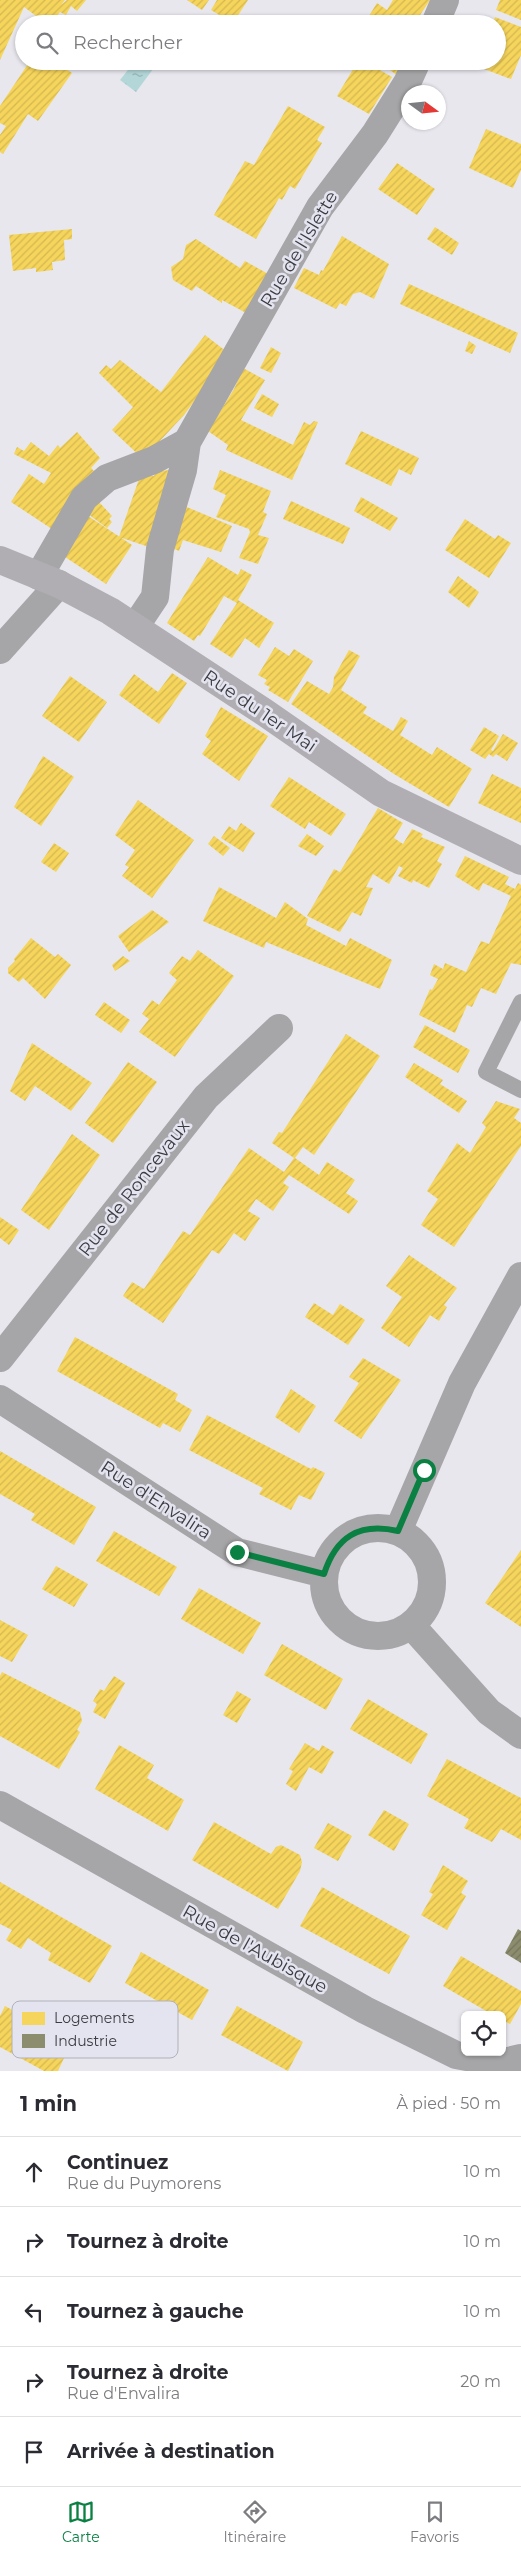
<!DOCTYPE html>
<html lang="fr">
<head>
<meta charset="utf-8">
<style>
  :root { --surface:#fff; --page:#f7f7f7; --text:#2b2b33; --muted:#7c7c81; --line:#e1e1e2; --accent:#0b8043 }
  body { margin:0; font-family:Montserrat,sans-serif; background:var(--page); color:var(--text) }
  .controls { position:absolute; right:15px; bottom:15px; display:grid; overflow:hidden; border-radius:8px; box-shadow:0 1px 4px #0004 }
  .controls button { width:45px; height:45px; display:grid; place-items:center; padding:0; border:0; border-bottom:1px solid var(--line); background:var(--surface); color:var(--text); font:25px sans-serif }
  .compass { position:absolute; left:401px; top:85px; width:45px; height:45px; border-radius:50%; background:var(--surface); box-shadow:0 1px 4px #0004; rotate:105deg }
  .stop { position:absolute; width:15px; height:15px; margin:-11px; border:4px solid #0b8043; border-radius:50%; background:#fff }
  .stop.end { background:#0b8043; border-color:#fff; box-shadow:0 1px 5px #0008 }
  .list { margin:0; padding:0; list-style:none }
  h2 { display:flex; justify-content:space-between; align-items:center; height:65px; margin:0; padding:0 20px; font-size:21px }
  h2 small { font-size:16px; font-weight:400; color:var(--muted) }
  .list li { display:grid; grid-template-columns:32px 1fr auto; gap:15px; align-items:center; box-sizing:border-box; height:70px; padding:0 20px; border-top:1px solid var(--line) }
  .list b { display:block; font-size:19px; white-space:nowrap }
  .list p { margin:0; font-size:16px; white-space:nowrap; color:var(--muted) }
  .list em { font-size:16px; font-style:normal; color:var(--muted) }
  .icon { flex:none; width:28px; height:28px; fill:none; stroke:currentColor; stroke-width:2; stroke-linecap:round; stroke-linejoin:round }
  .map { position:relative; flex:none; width:521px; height:2071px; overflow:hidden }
  .search { position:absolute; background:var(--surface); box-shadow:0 1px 4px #0004; left:15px; right:15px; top:15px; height:55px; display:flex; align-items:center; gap:12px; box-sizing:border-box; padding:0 18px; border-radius:28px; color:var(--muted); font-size:19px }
  .sheet { height:415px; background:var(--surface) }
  nav { display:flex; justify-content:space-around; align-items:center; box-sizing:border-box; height:70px; border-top:1px solid var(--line); background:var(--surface); font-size:14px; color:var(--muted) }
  nav a { display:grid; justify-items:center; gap:2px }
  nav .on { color:var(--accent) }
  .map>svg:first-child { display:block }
</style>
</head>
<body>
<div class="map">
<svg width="521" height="2071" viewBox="0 0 521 2071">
  <defs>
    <pattern id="water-ripples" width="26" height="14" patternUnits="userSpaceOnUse" patternTransform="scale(1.25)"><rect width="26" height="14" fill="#b3d6d8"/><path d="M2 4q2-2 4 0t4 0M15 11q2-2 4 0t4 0" fill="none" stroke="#93afb1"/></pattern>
    <pattern id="homes-hatch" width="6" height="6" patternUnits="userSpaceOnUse" patternTransform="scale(1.25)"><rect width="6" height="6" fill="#f6d55c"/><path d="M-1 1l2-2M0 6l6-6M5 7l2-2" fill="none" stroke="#d4b851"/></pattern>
    <pattern id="industry-hatch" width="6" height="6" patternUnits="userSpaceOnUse" patternTransform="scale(1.25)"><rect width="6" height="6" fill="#8c8c6e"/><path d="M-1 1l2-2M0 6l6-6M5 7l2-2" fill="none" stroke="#74745c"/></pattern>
  </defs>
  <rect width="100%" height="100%" fill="#e7e7ed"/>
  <path fill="url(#water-ripples)" d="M135 61H159L136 92 120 80Z"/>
  <path fill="url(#homes-hatch)" d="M0 0H65L61 5 67 0H86L77 11 71 6 66 15 60 12 51 24H47L24 7 0 60Z
    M187 0H209L202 10Z
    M217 0H248L233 23 211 10Z
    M393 0H430L414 24H364L377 3 387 10Z
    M500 0H521V20L496 10Z
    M495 17 521 27V55L511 79 476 66 478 61H497V24H493Z
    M30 61H62L60 65 72 73 38 121 28 114 3 154 0 152V135L6 126 0 123V106Z
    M358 61H364L392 77 369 114 337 96Z
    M378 61H406L398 76Z
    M288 106 325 127 317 140 322 143 295 189 290 186 282 200 279 198 256 239 214 215 245 161 254 165Z
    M486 129 521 144V170L513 188 469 168Z
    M397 163 435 189 417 215 378 189Z
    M435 227 459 243 452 255 427 239Z
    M72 229V239L64 240 65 260 52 262 53 270 36 272V268L13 271 9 235Z
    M342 236 389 264 374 299 360 292 353 294 346 306 340 303 336 309 294 288 304 268 319 275 321 270 323 271Z
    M196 239 240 268 245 261 270 275 248 314 222 300V303L196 286 192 291 173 280 171 267 183 259 186 245Z
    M409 284 518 333 510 353 400 304Z
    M205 335 227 352 216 372 184 415 143 459 112 430 133 407 99 373 106 365 111 369 120 360 161 392Z
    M469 341 476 346 472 354 465 351Z
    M271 347 281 353 271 373 260 368Z
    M243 368 265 380 241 420 293 445 304 422 310 425 314 421 318 422 292 480 226 450 228 445 208 431 234 389Z
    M262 394 279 404 272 417 254 408Z
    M361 431 419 458 411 475 399 469 391 486 345 464Z
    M77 432 100 458 91 468 95 472 52 529 11 502 29 474 44 484 51 473 14 454 17 447 24 451 31 442 49 456 58 445 60 448Z
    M169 470H178L152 548 119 537 139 479 145 476H154L156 472Z
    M220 470 271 491 263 512 267 514 258 535 269 538 258 564 239 558 250 532 249 529 216 517 226 495 213 489Z
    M361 497 398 518 390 531 354 511Z
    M291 501 350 528 343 544 283 519Z
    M99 502 112 516 109 519 112 522 107 528 88 514Z
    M182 505 232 526 221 552 183 540 179 551 168 546Z
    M88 516 132 545 106 584 62 555Z
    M465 519 495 539 498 535 511 543 489 578 445 550Z
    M208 557 238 575 241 569 252 575 238 600 274 623 259 648 245 638 232 658 210 644 237 603 224 596 200 636 198 635 194 641 167 623Z
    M458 576 479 592 469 608 448 592Z
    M275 647 289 656 294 649 313 661 288 702 268 690 270 687 264 684 267 680 258 675Z
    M349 650 360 656 341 690 367 707 363 713 393 731 401 717 408 721 400 735 432 755 437 747 472 769 449 807 394 774 291 704 307 681 329 694 333 687 334 677Z
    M172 673 187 683 159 724 119 695 134 674 158 692Z
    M70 676 107 702 79 742 42 716Z
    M221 707 268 736 239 781 202 754 211 741 205 736Z
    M484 727 499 736 491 750 493 751 503 734 518 743 507 761 496 754 493 757 489 754 485 759 470 750Z
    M43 756 74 777 41 826 14 807Z
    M492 774 521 788V823L478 803Z
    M289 777 346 814 331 836 309 822 305 829 270 806Z
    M138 800 194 840 152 898 122 876 129 867 125 865 135 850 115 835Z
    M378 808 403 823 394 838 403 844 412 829 423 834 421 837 445 847 437 861 442 864 429 888 413 880 412 883 398 876 403 868 399 866 389 884 373 874 366 887 373 888 361 916 352 912 340 932 307 916 334 869 340 872Z
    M241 823 255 833 243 852 221 838 229 826 236 831Z
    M307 834 324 846 316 856 298 846Z
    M214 836 230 848 223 856 208 844Z
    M54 843 69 853 56 872 41 862Z
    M465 856 509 877 505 884 515 889 518 883 521 885V965L511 963 496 994 481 988 472 1007 467 1005 455 1033 419 1015 430 989 432 990 438 979 430 975 434 964 443 969 445 963 466 972 481 941 489 944 511 896 483 883 479 891 455 876Z
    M219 887 276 918 285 902 308 919 306 925 346 946 350 938 392 960 380 989 266 942 264 948 203 921Z
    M152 910 169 922 129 952 118 936Z
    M31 938 55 957 58 954 71 965 45 999 23 978 19 982 8 973V968L15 961 14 959Z
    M198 950 234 976 175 1057 139 1032 149 1019 142 1014 152 1000 159 1005 177 980 169 973 182 956 190 961Z
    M123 956 130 961 115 971 112 965Z
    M104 1002 130 1020 121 1033 95 1015Z
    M425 1025 470 1050 458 1073 413 1047Z
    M346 1034 380 1056 314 1155 303 1147 295 1158 319 1175 327 1162 355 1180 346 1193 358 1201 349 1214 289 1175 283 1183 289 1187 273 1211 256 1199 248 1211 260 1218 245 1241 234 1233 219 1254 212 1250 163 1323 123 1296 132 1282 144 1289 183 1231 190 1235 249 1148 284 1172 294 1158 272 1143 279 1132 282 1133Z
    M32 1043 92 1083 71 1111 35 1086 25 1101 10 1091Z
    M128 1062 157 1082 113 1143 85 1123Z
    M414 1063 443 1080 440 1084 467 1101 459 1113 405 1077Z
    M496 1101 520 1109 514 1118 521 1123V1146L454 1247 421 1225 438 1199 427 1191 457 1143 470 1153 486 1127 482 1123Z
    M72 1134 100 1155 49 1230 21 1210Z
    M0 1217 19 1230 9 1245 0 1238Z
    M409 1255 457 1288 444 1305 447 1307 439 1321 430 1315 409 1347 381 1328 402 1297 386 1286Z
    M314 1303 333 1315 340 1304 365 1320 348 1345 305 1317Z
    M75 1337 178 1394 175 1400 192 1410 180 1432 163 1423 160 1428 57 1371Z
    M363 1358 401 1380 361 1439 334 1421 359 1383 349 1377Z
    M291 1389 316 1406 299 1433 275 1417Z
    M207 1415 311 1469 313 1467 325 1473 311 1500 299 1495 291 1510 259 1494 263 1488 189 1450Z
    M0 1451 96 1507 74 1545 31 1520 35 1514 0 1494Z
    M114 1531 177 1567 159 1596 96 1561Z
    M521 1550V1627L485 1603Z
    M56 1566 88 1584 74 1607 42 1589Z
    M199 1588 261 1623 243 1654 181 1619Z
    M0 1620 28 1635 12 1662 0 1656Z
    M282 1644 343 1679 326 1710 264 1675Z
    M2 1672 80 1712 82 1721 77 1730 80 1732 59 1769 0 1736V1676Z
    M114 1676 125 1683 105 1719 93 1712 97 1704 93 1701 100 1689 104 1691Z
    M237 1691 251 1699 237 1723 223 1715Z
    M368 1699 428 1734 411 1764 350 1729Z
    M305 1743 319 1751 322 1745 334 1752 322 1774 309 1767 296 1791 286 1784 293 1771 289 1769Z
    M119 1745 154 1765 147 1778 184 1800 168 1831 95 1789Z
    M447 1759 521 1798V1840L501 1829 492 1842 464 1828 469 1819 427 1796Z
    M384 1810 409 1824 394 1851 368 1835Z
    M214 1822 271 1854 276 1847 281 1845 300 1855 302 1862 300 1871 278 1909 192 1860Z
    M328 1823 352 1836 338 1861 314 1848Z
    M443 1865 468 1881 461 1893 466 1896 447 1930 421 1915 433 1894 429 1892Z
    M0 1882 112 1946 90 1983 48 1960 51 1953 28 1938 21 1949 6 1940 12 1930 0 1924Z
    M322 1887 410 1936 389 1974 300 1926Z
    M141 1952 209 1990 192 2020 125 1983Z
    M461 1956 521 1991V2004L510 2024 502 2020V2015H493L443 1986Z
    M5 2006 71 2043 58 2071H44L0 2047V2016Z
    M237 2006 303 2042 288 2071 221 2035Z"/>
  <path fill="url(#industry-hatch)" d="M518 1929 521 1931V1963L505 1953Z"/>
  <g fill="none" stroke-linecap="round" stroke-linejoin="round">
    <path stroke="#a6a5a7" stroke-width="16" d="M521 1002 486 1072 521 1090"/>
    <path stroke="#a6a5a7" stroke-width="28" d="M435 24 445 0
      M39 576 84 498 107 478 154 460 187 442 320 207 375 134 407 83 417 61
      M135 627 155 597 160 549 183 470 187 442
      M0 650 59 584
      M0 1358 206 1097 279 1028
      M0 1399 237 1552 324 1574
      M324 1582a54 54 0 1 1 108 0a54 54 0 1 1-108 0Z
      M398 1531 462 1383 521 1276
      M411 1625 489 1712 521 1735
      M0 1805 365 2010 456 2055 499 2063 521 2058"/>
    <path stroke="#b0aeb2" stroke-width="28" d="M0 560 59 584 110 611 264 712 381 793 521 861"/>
  </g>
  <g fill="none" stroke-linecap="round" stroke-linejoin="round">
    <path stroke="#0b8043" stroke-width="6" d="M237 1552 324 1574C336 1537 359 1522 398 1531L424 1470"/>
  </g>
  <g text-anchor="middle" stroke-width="5" stroke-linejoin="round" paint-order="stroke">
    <g font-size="18" fill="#3b3b40" stroke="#e4e4f0">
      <text transform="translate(299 249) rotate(-59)" y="6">Rue de l'Islette</text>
      <text transform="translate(260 711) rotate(34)" y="6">Rue du 1er Mai</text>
      <text transform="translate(134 1188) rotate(-52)" y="6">Rue de Roncevaux</text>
      <text transform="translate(156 1500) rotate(33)" y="6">Rue d'Envalira</text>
      <text transform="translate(255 1949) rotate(29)" y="6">Rue de l'Aubisque</text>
    </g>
  </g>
  <rect x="12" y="2001" width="166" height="57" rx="8" fill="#e4e4f0" stroke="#b1b1bb" stroke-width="1"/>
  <rect x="22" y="2012" width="23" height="13" fill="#f6d55c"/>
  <rect x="22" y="2034" width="23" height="14" fill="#8c8c6e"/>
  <g font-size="14" fill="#3b3b40">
    <text x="54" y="2023">Logements</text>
    <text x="54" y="2046">Industrie</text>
  </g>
</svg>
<div class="controls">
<button><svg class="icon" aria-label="locate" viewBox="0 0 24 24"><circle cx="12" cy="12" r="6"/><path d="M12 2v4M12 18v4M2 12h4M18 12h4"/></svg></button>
</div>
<svg class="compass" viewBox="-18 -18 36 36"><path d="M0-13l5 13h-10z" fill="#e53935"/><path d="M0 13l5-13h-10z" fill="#7c7c81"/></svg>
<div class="stop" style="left:424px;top:1470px"></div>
<div class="stop end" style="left:237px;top:1552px"></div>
<div class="search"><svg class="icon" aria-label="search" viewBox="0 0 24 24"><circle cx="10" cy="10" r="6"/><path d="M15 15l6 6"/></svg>Rechercher</div>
</div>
<section class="sheet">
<h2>1 min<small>À pied · 50 m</small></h2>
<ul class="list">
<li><svg class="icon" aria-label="ahead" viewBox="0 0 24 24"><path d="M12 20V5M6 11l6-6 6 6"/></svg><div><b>Continuez</b><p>Rue du Puymorens</p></div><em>10 m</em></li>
<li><svg class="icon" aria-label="right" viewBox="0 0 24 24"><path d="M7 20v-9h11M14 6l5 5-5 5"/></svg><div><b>Tournez à droite</b></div><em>10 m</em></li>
<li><svg class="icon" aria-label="left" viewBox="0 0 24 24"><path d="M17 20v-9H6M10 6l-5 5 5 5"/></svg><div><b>Tournez à gauche</b></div><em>10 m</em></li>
<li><svg class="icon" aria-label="right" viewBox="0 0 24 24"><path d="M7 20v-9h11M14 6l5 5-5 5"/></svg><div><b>Tournez à droite</b><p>Rue d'Envalira</p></div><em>20 m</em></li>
<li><svg class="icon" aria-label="arrive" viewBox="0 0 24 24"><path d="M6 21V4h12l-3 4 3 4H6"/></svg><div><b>Arrivée à destination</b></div></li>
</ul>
</section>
<nav>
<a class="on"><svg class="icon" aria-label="map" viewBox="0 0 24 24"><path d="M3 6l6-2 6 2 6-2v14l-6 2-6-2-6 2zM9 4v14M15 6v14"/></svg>Carte</a>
<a><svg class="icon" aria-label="directions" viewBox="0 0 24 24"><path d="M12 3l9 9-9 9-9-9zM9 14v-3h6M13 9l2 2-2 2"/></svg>Itinéraire</a>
<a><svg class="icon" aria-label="saved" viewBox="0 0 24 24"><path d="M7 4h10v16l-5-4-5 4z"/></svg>Favoris</a>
</nav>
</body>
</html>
